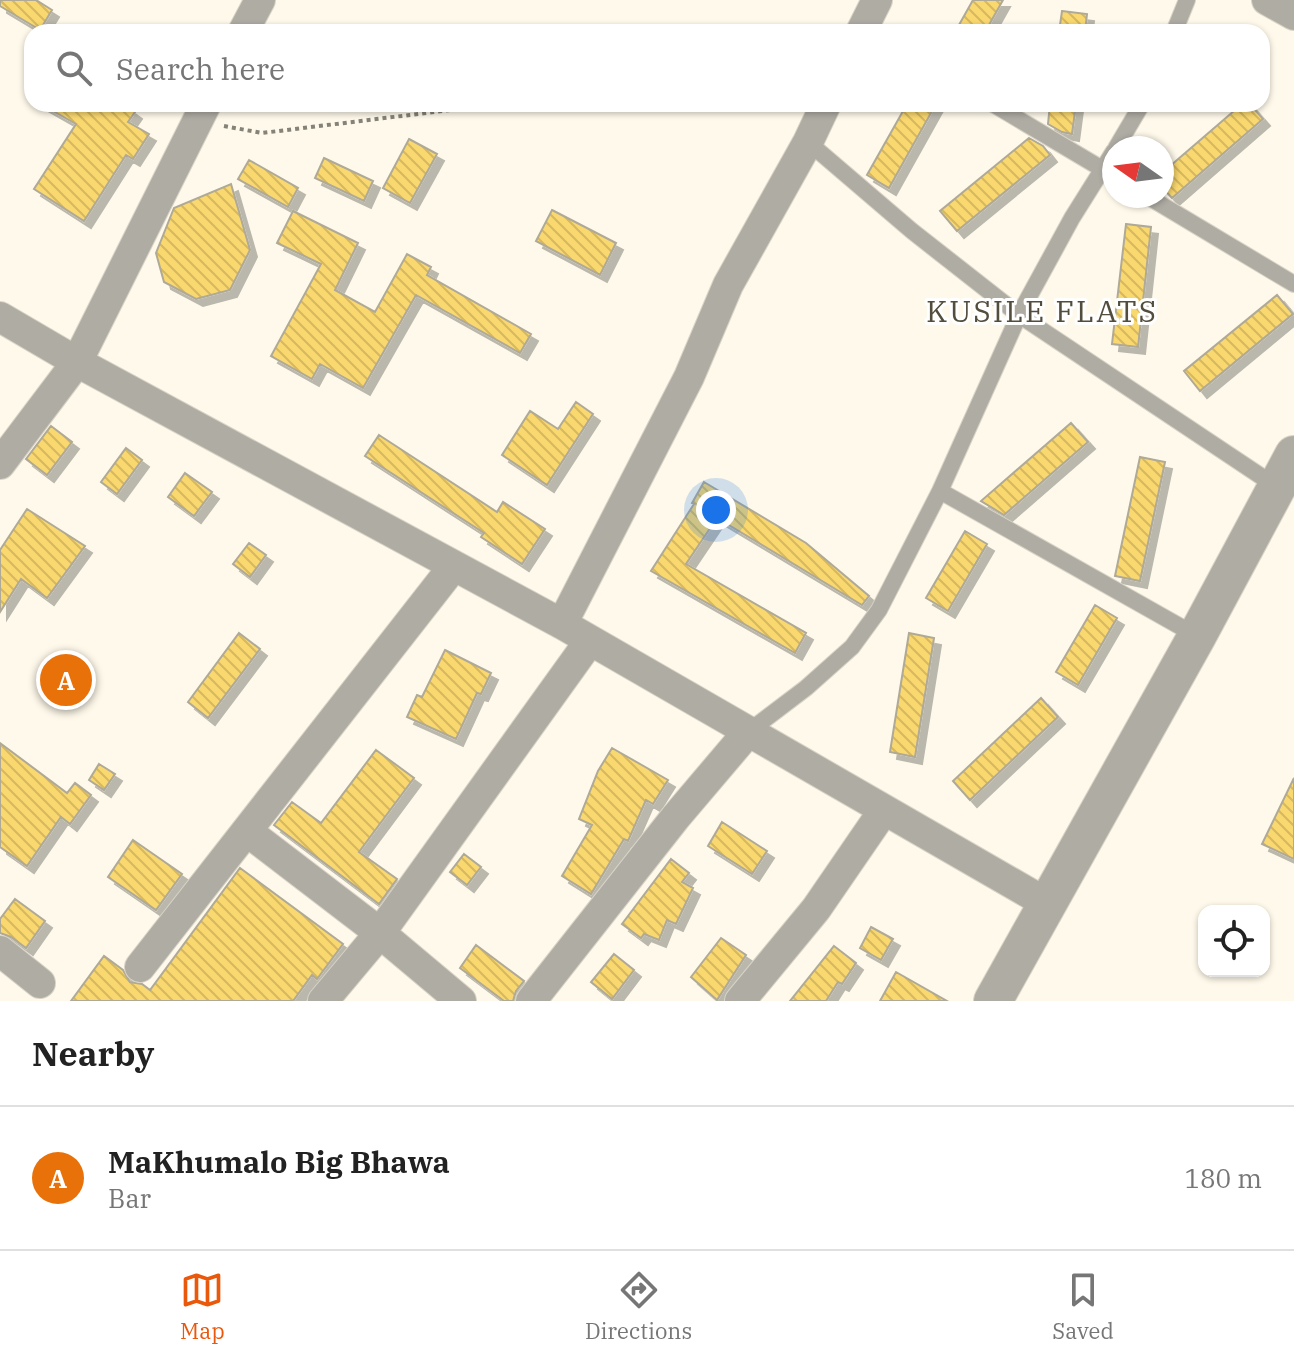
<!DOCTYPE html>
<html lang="en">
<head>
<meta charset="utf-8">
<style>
  :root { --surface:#fff; --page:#f2f2f2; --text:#222; --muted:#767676; --line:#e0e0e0; --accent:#ea580c }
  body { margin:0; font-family:"IBM Plex Serif",serif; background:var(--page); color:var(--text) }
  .controls { position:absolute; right:24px; bottom:24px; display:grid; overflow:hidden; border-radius:16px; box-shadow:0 2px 6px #0004 }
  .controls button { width:72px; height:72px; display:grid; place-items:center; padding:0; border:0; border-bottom:2px solid var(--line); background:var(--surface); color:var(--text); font:40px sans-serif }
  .compass { position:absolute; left:1102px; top:136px; width:72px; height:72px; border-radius:50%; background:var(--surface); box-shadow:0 2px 6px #0004; rotate:284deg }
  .you { position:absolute; left:716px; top:510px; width:28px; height:28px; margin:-20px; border:6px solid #fff; border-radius:50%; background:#1a73e8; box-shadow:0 0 0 12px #1a73e833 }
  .badge { display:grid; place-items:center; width:52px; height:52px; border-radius:50%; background:var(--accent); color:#fff; font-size:26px; font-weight:700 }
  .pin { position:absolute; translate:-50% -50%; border:4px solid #fff; box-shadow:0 2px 8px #0006 }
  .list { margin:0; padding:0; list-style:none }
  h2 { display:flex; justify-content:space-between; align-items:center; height:104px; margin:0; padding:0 32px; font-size:34px }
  h2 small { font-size:26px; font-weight:400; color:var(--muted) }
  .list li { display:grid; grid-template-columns:52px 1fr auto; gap:24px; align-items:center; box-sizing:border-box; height:144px; padding:0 32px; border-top:2px solid var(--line) }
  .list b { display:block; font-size:30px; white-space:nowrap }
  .list p { margin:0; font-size:26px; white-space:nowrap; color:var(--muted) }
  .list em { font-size:26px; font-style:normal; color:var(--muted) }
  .icon { flex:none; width:44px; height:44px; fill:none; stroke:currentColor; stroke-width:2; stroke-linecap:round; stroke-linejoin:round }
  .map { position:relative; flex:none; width:1294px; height:1001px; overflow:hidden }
  .search { position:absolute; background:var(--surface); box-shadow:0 2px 6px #0004; left:24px; right:24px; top:24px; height:88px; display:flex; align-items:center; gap:20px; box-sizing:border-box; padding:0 28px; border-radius:24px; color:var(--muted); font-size:30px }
  .sheet { height:248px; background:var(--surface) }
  nav { display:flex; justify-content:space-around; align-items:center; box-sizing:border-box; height:112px; border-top:2px solid var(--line); background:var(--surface); font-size:22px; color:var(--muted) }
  nav a { display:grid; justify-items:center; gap:4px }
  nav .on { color:var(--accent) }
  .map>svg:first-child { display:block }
</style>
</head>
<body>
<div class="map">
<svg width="1294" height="1001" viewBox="0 0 1294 1001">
  <defs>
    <pattern id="building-back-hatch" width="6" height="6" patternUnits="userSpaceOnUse" patternTransform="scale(2)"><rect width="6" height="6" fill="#fad86f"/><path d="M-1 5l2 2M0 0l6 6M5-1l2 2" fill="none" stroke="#d5b85f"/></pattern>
    <filter id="shadow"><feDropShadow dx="7" dy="7" stdDeviation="0" flood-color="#0004"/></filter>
  </defs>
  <rect width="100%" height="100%" fill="#fef9ea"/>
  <path fill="url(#building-back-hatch)" stroke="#afa997" stroke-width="2" filter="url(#shadow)" d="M0 0H36L52 10 40 30 0 6Z
    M973 0H1003L985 32H955Z
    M1062 11 1087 14 1085 32H1059Z
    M41 104H124L135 112 128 122 149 134 133 159 126 155 84 221 34 189 76 124Z
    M907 104H936L889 188 867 175Z
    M1050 104H1076L1072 134 1062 132 1048 124Z
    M1242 104H1250L1263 119 1172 198 1162 187V173Z
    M1029 138 1043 146 1050 155 957 231 940 211Z
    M409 139 437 154 410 203 383 188Z
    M324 158 373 181 364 201 315 178Z
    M249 160 298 188 288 207 238 179Z
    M231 184 250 250 230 290 196 299 164 282 156 253 174 208Z
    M552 210 616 243 600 275 536 241Z
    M293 211 358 243 335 290 375 312 407 254 431 267 427 275 531 334 520 353 416 295 363 388 320 364 312 379 271 356 321 264 277 243Z
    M1126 224 1151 227 1138 347 1112 344Z
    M1277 295 1293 314 1200 391 1184 371Z
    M576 402 593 414 547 485 502 455 530 411 558 429Z
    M1071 423 1088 442 1004 515 981 501Z
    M51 426 72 442 47 475 26 459Z
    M379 435 497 512 503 502 545 529 522 564 481 537 484 533 365 456Z
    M126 448 142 460 117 494 101 482Z
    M1140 457 1165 462 1140 581 1115 576Z
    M185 473 212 492 194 516 168 497Z
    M704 482 806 543 869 596 862 605 717 518 686 564 806 633 795 653 651 571 694 504 692 503Z
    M27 509 85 546 47 598 21 579 0 612V550Z
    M965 531 987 544 948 611 926 598Z
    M249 543 266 555 250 577 233 564Z
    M1095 605 1117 618 1078 685 1056 672Z
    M239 633 260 649 208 718 188 702Z
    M909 633 934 638 915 757 890 752Z
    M445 650 491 673 481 694 477 693 456 739 407 717 417 695 422 697Z
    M1041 698 1058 717 970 800 953 781Z
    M0 743 67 793 75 783 91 795 70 824 61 817 27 866 0 847Z
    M612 748 668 780 653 804 646 800 628 841 624 839 591 894 562 876 592 825 579 819 598 771Z
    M376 750 414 778 359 852 397 879 379 904 274 825 292 802 321 823Z
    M99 764 115 774 104 790 89 780Z
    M1294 778V859L1262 844Z
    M722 822 767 851 752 874 708 846Z
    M133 840 182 874 156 910 108 877Z
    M464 854 481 867 467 885 450 872Z
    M671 859 689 873 682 882 693 888 676 924 667 920 659 940 644 934 641 938 622 924Z
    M240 868 343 944 317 979 312 975 293 1001H71L104 956 123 970 130 982 142 984 150 990Z
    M15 899 45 921 26 948 11 937 0 933V919Z
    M871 927 893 939 881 960 860 948Z
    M721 938 746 955 717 1000 691 977Z
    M476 945 524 981 516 991 513 1001H504L460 968Z
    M834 946 856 963 842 984 838 982 826 1001H790Z
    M614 954 634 970 612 999 591 982Z
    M896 972 947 1001H880Z"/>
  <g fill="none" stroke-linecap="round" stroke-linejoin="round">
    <g stroke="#d8d3c6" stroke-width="18">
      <path id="service" d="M1174 32 1187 0
        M993 104 1114 176
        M808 142 912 231 1019 315 1277 487
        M1116 148 1142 104
        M1147 196 1294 284
        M940 491 1197 636
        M748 732 806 688 852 647 879 610 940 491 1019 315 1072 218 1114 151"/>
    </g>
    <g stroke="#d8d3c6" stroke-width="32">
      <path id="minor" d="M1267 0 1294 15
        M243 32 260 0
        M861 32 877 0
        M0 317 77 362 562 624 1048 904
        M0 464 77 362 206 104
        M562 624 689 377 728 285 808 142 826 104
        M248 832 380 933 461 1001
        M0 951 40 983
        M140 967 453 567
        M323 1001 380 933 589 642
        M531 1001 675 818 748 732
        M740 1001 816 909 884 810"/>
    </g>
    <g stroke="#d8d3c6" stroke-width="40">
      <path id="tertiary" d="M993 1001 1197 636 1294 455"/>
    </g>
    <path stroke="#858277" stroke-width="4" stroke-dasharray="4 4" stroke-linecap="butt" d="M224 126 262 133 500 104"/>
    <use href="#service" stroke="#afaca4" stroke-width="16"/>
    <use href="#minor" stroke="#afaca4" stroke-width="30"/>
    <use href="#tertiary" stroke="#afaca4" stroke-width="38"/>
  </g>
  <g text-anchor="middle" stroke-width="6" stroke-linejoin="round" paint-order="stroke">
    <g font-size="30" letter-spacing="2" fill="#524d3d" stroke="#fff">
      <text x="1042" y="322">KUSILE FLATS</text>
    </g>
  </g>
</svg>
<div class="controls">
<button><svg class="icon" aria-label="locate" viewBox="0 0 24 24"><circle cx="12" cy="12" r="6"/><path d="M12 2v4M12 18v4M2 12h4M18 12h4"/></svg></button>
</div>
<svg class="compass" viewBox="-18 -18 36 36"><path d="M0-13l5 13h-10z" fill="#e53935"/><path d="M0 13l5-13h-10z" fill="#767676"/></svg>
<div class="you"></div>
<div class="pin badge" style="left:66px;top:680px;background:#e8710a">A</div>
<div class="search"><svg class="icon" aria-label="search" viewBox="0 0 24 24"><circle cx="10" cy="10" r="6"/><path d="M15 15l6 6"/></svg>Search here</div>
</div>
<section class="sheet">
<h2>Nearby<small></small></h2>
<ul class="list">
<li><span class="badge" style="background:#e8710a">A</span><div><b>MaKhumalo Big Bhawa</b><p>Bar</p></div><em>180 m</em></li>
</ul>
</section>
<nav>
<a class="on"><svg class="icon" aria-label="map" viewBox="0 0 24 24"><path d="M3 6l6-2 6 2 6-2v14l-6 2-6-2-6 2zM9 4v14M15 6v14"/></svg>Map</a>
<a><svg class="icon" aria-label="directions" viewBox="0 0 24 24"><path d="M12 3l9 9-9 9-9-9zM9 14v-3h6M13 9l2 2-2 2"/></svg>Directions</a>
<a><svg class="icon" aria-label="saved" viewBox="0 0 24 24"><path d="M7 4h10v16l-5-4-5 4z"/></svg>Saved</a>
</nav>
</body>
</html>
